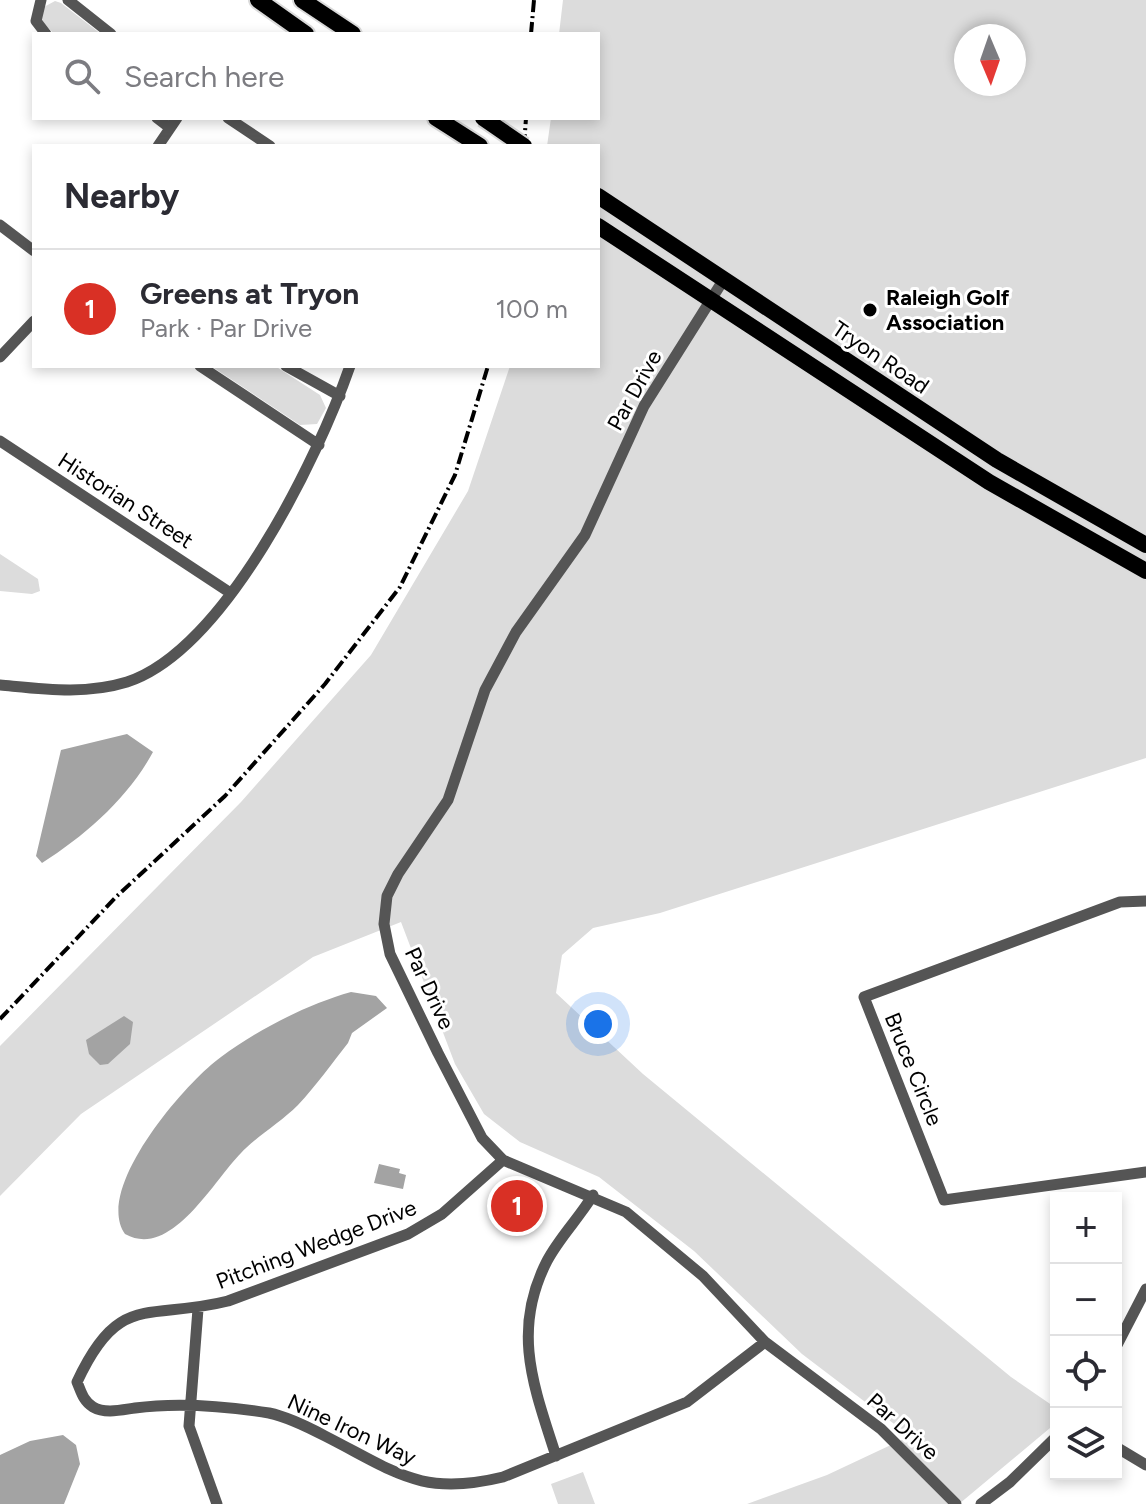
<!DOCTYPE html>
<html lang="en">
<head>
<meta charset="utf-8">
<style>
  :root { --surface:#fff; --page:#f2f2f3; --text:#2b2b33; --muted:#7c7c81; --line:#e1e1e2; --accent:#d93025 }
  body { margin:0; font-family:Figtree,sans-serif; background:var(--page); color:var(--text) }
  .controls { position:absolute; right:24px; bottom:24px; display:grid; overflow:hidden; border-radius:0px; box-shadow:0 4px 12px #0003 }
  .controls button { width:72px; height:72px; display:grid; place-items:center; padding:0; border:0; border-bottom:2px solid var(--line); background:var(--surface); color:var(--text); font:40px sans-serif }
  .compass { position:absolute; left:954px; top:24px; width:72px; height:72px; border-radius:50%; background:var(--surface); box-shadow:0 4px 12px #0003; rotate:178deg }
  .you { position:absolute; left:598px; top:1024px; width:28px; height:28px; margin:-20px; border:6px solid #fff; border-radius:50%; background:#1a73e8; box-shadow:0 0 0 12px #1a73e833 }
  .badge { display:grid; place-items:center; width:52px; height:52px; border-radius:50%; background:var(--accent); color:#fff; font-size:26px; font-weight:700 }
  .pin { position:absolute; translate:-50% -50%; border:4px solid #fff; box-shadow:0 2px 8px #0006 }
  .list { margin:0; padding:0; list-style:none }
  h2 { display:flex; justify-content:space-between; align-items:center; height:104px; margin:0; padding:0 32px; font-size:34px }
  h2 small { font-size:26px; font-weight:400; color:var(--muted) }
  .list li { display:grid; grid-template-columns:52px 1fr auto; gap:24px; align-items:center; box-sizing:border-box; height:120px; padding:0 32px; border-top:2px solid var(--line) }
  .list b { display:block; font-size:30px; white-space:nowrap }
  .list p { margin:0; font-size:26px; white-space:nowrap; color:var(--muted) }
  .list em { font-size:26px; font-style:normal; color:var(--muted) }
  .icon { flex:none; width:44px; height:44px; fill:none; stroke:currentColor; stroke-width:2; stroke-linecap:round; stroke-linejoin:round }
  .map { position:relative; flex:none; width:1146px; height:1504px; overflow:hidden }
  .search { position:absolute; background:var(--surface); box-shadow:0 4px 12px #0003; left:32px; top:32px; width:568px; height:88px; display:flex; align-items:center; gap:20px; box-sizing:border-box; padding:0 28px; border-radius:0px; color:var(--muted); font-size:30px }
  .panel { position:absolute; background:var(--surface); box-shadow:0 4px 12px #0003; left:32px; top:144px; width:568px; height:224px; border-radius:0px }
  .map>svg:first-child { display:block }
</style>
</head>
<body>
<div class="map">
<svg width="1146" height="1504" viewBox="0 0 1146 1504">
  <rect width="100%" height="100%" fill="#fff"/>
  <path fill="#dcdcdc" fill-rule="evenodd" d="M563 0H1146V758L660 913 593 928 562 955 556 993 643 1074 1011 1377 1056 1408V1423L959 1504H747L827 1475 910 1436 802 1354 694 1251 599 1177 520 1142 484 1114 455 1064 401 922 313 957 81 1114 0 1196V1046L241 802 371 655 468 491 510 366H598V146H547L551 118H598V34H559ZM966 36H1014V84H966Z
    M55 1 61 3 101 34H54L41 20 42 8Z
    M211 366H275L320 395 326 408 317 424 300 425Z
    M0 554 38 579 40 591 32 594 0 591Z
    M513 1195 524 1196 521 1221H511Z
    M583 1472 595 1504H558L551 1484Z"/>
  <path fill="#a3a3a3" d="M127 734 153 752C128 798 86 835 42 863L36 856 61 750Z
    M351 992 376 996 387 1008 352 1033 348 1043C332 1063 316 1086 298 1105 282 1121 262 1133 246 1148 216 1175 173 1261 125 1234 93 1189 186 1082 221 1057 257 1030 308 1004 351 992Z
    M124 1016 133 1022 130 1044 108 1064 100 1065 89 1054 86 1040Z
    M379 1164 400 1169 399 1173 406 1175 403 1189 374 1183Z
    M63 1435 76 1445 80 1464 64 1504H0V1455L30 1441Z"/>
  <g fill="none" stroke-linecap="round" stroke-linejoin="round">
    <g stroke="#dbdbdb" stroke-width="20">
      <path id="primary" d="M258 0 306 34
        M302 0 353 34
        M436 118 480 146
        M598 196 997 460 1146 545
        M598 226 989 482 1146 571"/>
    </g>
    <path stroke="#555" stroke-width="11" d="M41 0 36 21 46 34
      M68 0 111 34
      M157 118 170 128
      M228 118 270 146
      M158 146 177 118
      M0 225 34 251
      M724 279 644 406 585 535 516 632 485 690 448 800 398 874 387 896 384 924 390 954 438 1053 482 1138 503 1160 626 1212 703 1276 765 1342 881 1429 956 1504
      M0 357 34 321
      M200 366 319 445
      M286 366 340 396
      M0 441 229 592
      M0 685C43 689 85 695 127 682 225 650 318 458 350 366
      M1146 901 1120 902 864 997 944 1200 1146 1172
      M503 1160 442 1214 408 1234 228 1301C148 1321 119 1291 77 1382 81 1391 83 1401 93 1407 105 1414 121 1410 135 1408 178 1402 225 1406 269 1413 288 1417 308 1427 325 1436 396 1472 421 1497 503 1477L687 1402 765 1342
      M198 1309 189 1426 217 1504
      M1116 1347 1146 1289
      M1116 1447 1146 1465
      M556 1456C534 1387 511 1331 547 1261 559 1238 579 1218 593 1195
      M981 1504 1010 1482 1056 1437"/>
    <use href="#primary" stroke="#000" stroke-width="16"/>
    <path stroke="#000" stroke-width="4" stroke-dasharray="12 4 2 4" stroke-linecap="butt" d="M531 34 534 0
      M524 146 526 118
      M0 1019 117 896 225 796 325 684 400 587 455 475 488 366"/>
    <g stroke="#dbdbdb" stroke-width="20" stroke-linecap="butt">
      <path id="primary-bridge" d="M483 118 524 146"/>
    </g>
    <use href="#primary-bridge" stroke="#000" stroke-width="16"/>
  </g>
  <circle fill="#000" stroke="#fff" stroke-width="3" cx="870" cy="310" r="8"/>
  <g text-anchor="middle" stroke-width="6" stroke-linejoin="round" paint-order="stroke">
    <g font-size="22" font-weight="bold" fill="#000" stroke="#fff" text-anchor="start">
      <text x="886" y="305">Raleigh Golf<tspan x="886" dy="25">Association</tspan></text>
    </g>
    <g font-size="22" fill="#000" stroke="#fff">
      <text transform="translate(881 357) rotate(34)" y="8">Tryon Road</text>
      <text transform="translate(634 390) rotate(-61)" y="8">Par Drive</text>
      <text transform="translate(126 500) rotate(33)" y="8">Historian Street</text>
      <text transform="translate(430 988) rotate(65)" y="8">Par Drive</text>
      <text transform="translate(914 1069) rotate(68)" y="8">Bruce Circle</text>
      <text transform="translate(316 1244) rotate(-21)" y="8">Pitching Wedge Drive</text>
      <text transform="translate(903 1426) rotate(42)" y="8">Par Drive</text>
      <text transform="translate(352 1429) rotate(25)" y="8">Nine Iron Way</text>
    </g>
  </g>
</svg>
<div class="controls">
<button>+</button>
<button>−</button>
<button><svg class="icon" aria-label="locate" viewBox="0 0 24 24"><circle cx="12" cy="12" r="6"/><path d="M12 2v4M12 18v4M2 12h4M18 12h4"/></svg></button>
<button><svg class="icon" aria-label="layers" viewBox="0 0 24 24"><path d="M12 4l9 5-9 5-9-5zM3 14l9 5 9-5"/></svg></button>
</div>
<svg class="compass" viewBox="-18 -18 36 36"><path d="M0-13l5 13h-10z" fill="#e53935"/><path d="M0 13l5-13h-10z" fill="#7c7c81"/></svg>
<div class="you"></div>
<div class="pin badge" style="left:517px;top:1206px">1</div>
<div class="search"><svg class="icon" aria-label="search" viewBox="0 0 24 24"><circle cx="10" cy="10" r="6"/><path d="M15 15l6 6"/></svg>Search here</div>
<section class="panel">
<h2>Nearby<small></small></h2>
<ul class="list">
<li><span class="badge">1</span><div><b>Greens at Tryon</b><p>Park · Par Drive</p></div><em>100 m</em></li>
</ul>
</section>
</div>
</body>
</html>
